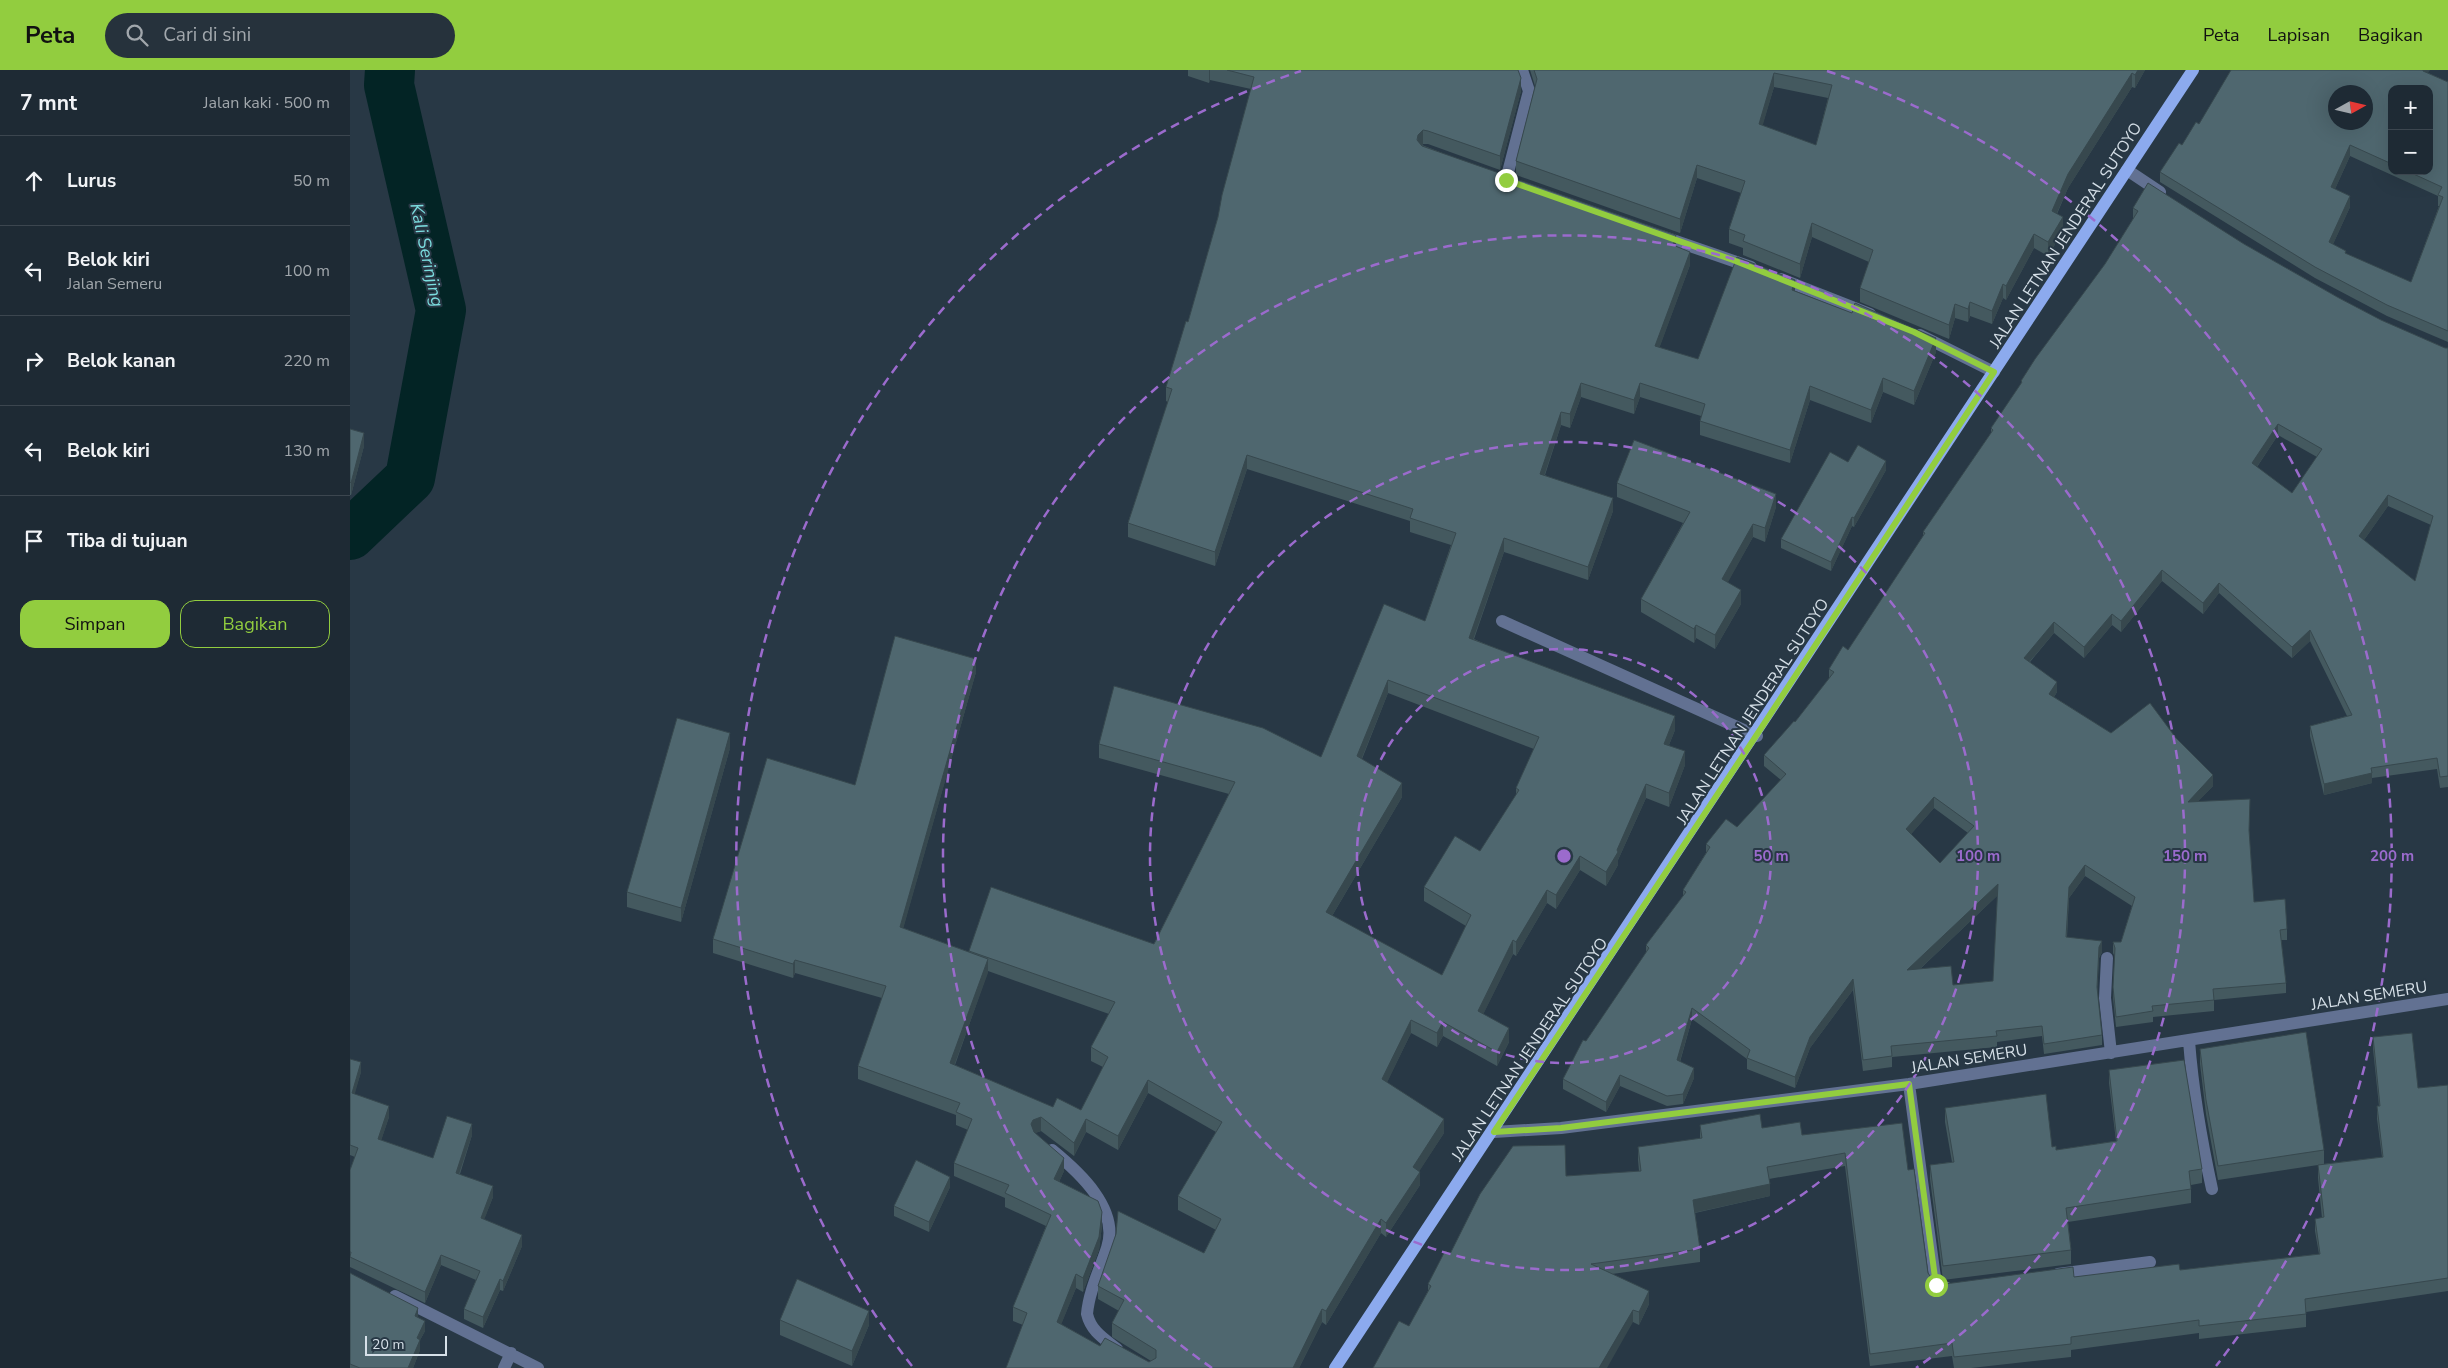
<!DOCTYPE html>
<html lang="id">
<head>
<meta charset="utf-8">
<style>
  :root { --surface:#1e2a34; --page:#26323c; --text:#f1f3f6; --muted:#a1a7ac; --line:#3c464f; --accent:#92cd3f }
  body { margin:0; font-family:"Nunito Sans",sans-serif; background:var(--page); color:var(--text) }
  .controls { position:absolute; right:15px; top:15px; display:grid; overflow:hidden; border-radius:10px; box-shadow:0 5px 20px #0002 }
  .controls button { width:45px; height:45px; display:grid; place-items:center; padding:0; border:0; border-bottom:1px solid var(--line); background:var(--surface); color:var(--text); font:25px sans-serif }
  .compass { position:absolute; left:1978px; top:15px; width:45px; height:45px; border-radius:50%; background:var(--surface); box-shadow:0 5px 20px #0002; rotate:82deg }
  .scale { position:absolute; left:15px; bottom:12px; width:82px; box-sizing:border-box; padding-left:5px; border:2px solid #d6e0e8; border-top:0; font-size:14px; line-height:18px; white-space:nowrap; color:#d6e0e8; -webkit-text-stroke:4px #283845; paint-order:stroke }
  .stop { position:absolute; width:15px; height:15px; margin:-11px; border:4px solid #92cd3f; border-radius:50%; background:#fff }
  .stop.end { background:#92cd3f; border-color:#fff; box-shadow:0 1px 5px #0008 }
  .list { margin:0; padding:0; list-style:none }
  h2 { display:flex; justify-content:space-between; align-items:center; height:65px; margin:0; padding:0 20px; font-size:21px }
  h2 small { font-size:16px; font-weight:400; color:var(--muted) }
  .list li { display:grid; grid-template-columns:32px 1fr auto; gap:15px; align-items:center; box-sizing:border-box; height:90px; padding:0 20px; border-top:1px solid var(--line) }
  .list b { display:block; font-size:19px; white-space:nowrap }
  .list p { margin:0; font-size:16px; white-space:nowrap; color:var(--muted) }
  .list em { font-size:16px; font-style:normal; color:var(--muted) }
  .actions { display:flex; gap:10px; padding:15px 20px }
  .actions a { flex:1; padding:11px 0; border:1px solid var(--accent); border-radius:15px; text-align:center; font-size:18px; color:var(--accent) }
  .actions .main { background:var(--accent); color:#111 }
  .icon { flex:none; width:28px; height:28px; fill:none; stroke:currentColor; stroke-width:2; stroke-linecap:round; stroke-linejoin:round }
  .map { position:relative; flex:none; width:2098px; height:1298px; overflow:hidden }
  header { display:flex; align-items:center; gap:30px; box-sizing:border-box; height:70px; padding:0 25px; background:var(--accent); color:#111 }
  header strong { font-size:24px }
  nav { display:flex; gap:28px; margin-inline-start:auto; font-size:18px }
  .search { width:350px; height:45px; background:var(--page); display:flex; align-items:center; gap:12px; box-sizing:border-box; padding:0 18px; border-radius:28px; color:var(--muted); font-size:19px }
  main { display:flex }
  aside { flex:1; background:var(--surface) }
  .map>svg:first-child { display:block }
</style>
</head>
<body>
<header>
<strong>Peta</strong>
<div class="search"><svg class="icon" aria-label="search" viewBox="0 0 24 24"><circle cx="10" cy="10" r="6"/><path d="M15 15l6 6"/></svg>Cari di sini</div>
<nav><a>Peta</a><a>Lapisan</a><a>Bagikan</a></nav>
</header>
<main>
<aside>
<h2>7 mnt<small>Jalan kaki · 500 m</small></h2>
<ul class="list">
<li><svg class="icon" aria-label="ahead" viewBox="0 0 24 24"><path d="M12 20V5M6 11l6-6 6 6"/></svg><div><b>Lurus</b></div><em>50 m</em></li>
<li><svg class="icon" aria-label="left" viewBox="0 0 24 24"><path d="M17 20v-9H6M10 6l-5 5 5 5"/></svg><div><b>Belok kiri</b><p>Jalan Semeru</p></div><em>100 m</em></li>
<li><svg class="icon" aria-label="right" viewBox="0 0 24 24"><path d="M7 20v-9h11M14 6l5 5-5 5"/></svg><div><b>Belok kanan</b></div><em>220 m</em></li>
<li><svg class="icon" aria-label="left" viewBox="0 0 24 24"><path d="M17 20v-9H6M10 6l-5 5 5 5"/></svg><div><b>Belok kiri</b></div><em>130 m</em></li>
<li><svg class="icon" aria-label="arrive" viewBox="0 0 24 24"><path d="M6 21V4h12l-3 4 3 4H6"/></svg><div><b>Tiba di tujuan</b></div></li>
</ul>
<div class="actions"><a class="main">Simpan</a><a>Bagikan</a></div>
</aside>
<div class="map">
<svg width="2098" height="1298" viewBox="0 0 2098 1298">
  <rect width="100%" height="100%" fill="#283845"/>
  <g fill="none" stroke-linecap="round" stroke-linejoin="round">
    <path stroke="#032425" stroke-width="50" d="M0 465 60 408 91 240 39 15 40 0"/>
    <path stroke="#627192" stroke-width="12" d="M1777 100 1810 122
      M1156 110 1179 21 1172 0
      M1311 166 1401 197
      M1431 209 1520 244
      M1570 265 1644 302
      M1152 551 1407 666
      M1757 888 1755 928 1761 983
      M1839 971C1843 1022 1851 1069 1862 1119
      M1559 1014 1586 1215 1597 1218
      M1144 1062 1211 1058 1559 1014 2098 929
      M702 1080C729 1102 770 1139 757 1178 750 1199 739 1221 737 1244 741 1261 753 1268 767 1279
      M1708 1204 1800 1192
      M45 1226 188 1298
      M154 1298 161 1283"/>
    <path stroke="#8caaee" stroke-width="12" d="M985 1298C1274 867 1558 433 1843 0"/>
  </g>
  <path fill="#44595f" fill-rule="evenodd" d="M838 0H1168L1171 21 1150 100 1078 74H1073L1072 75 1326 176 1340 195 1309 278 1348 289 1445 221 1586 282 1564 335 1533 322 1521 353 1460 330 1440 393 1350 365V351L1351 346 1290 327 1284 344 1231 327 1220 358 1211 355 1195 405 1263 441 1238 510 1154 482 1124 569 1325 660 1319 675 1335 695 1319 737 1296 728 1268 790V795L1256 816 1230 800 1206 839 1197 833 1166 886 1163 884 1133 944 1159 972 1147 996 1093 966 1087 977 1061 963 1037 1012 1094 1063 1069 1101 1070 1115 1036 1167 1031 1163 976 1255 972 1252 949 1298H656L673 1255 663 1251V1237L696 1156 655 1137V1128L604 1106V1093L618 1060 606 1055V1045L508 1009V996L532 928 445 903 443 908 363 883V869L505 715 626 602 553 858 619 882V881L804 874 879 724 749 688V674L971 687 1075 551 1101 475 1060 462V451L897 399 865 496 778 467V453L818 332 816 331V317L838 252 868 147 901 19 860 10 859 13 838 6ZM1038 623 1184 679 1166 718V725L1130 781 1074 817V831L1116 856 1092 905 982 846 1052 727 1012 689ZM638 901 759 944 741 977V991L753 997 731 1040 703 1037 605 995ZM798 1023 866 1062 828 1126V1140L866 1160 854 1183 748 1216V1229L769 1241 762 1253V1267L801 1291 799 1292 750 1276 711 1254 726 1218 733 1222 749 1180 752 1155 709 1112 714 1101 685 1063 691 1061 724 1086 736 1062 768 1080Z
    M1180 0H1795L1785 18 1782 17 1718 118 1707 144 1713 161 1698 186 1684 178 1656 230 1653 228 1642 254 1620 246 1618 252 1605 248 1599 269 1510 232V218L1519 192 1462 167 1450 208 1393 185V178L1379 173V159L1391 123 1347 108 1330 163 1166 105V91L1185 16ZM1424 17 1478 28 1466 75 1412 56Z
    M2078 3 2098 12V272L2037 246 1965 208 1810 112V102L1849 54ZM2042 19 2079 101H2042ZM2000 86 2088 126V136H2089L2061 212 1996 184 1983 174 2000 137 1985 119Z
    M1783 138 1894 174 1989 228 2031 250 2095 278H2098V717L2090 718 2087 699 2022 708V713L1974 725 1960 666V656L1997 646 1960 571 1942 588 1869 523 1853 544 1812 511 1771 562 1762 555 1734 588 1704 563 1680 592 1707 622 1704 627 1761 663 1863 716 1848 731 1899 763 1904 832 1937 859V870H1931L1936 913V923L1864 930V941L1803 947V952L1766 957 1763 928 1765 887 1763 883V872H1771L1782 836 1735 806 1719 828 1717 867 1752 882 1749 888 1747 920 1752 965V975L1694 984 1692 966 1647 972V977L1542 987V997L1513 1001 1503 920 1460 978 1445 1018 1397 999V989L1342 949 1330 992 1344 1008 1333 1034 1317 1036 1270 1016 1256 1042 1213 1019V1009L1236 971 1296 883V875L1333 826V820L1356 783V774L1387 757 1431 710 1414 696V685L1445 652 1479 609V599L1498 580 1573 467V462L1641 363V358L1671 315V311L1755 194 1783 149ZM1928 365 1967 387 1942 423 1907 397ZM2038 436 2081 455 2065 511 2014 470ZM1584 738 1618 763 1590 793 1561 764ZM1648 825 1643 911 1603 915 1570 899Z
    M0 359 14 376 1 425H0Z
    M1498 392 1536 400 1504 457 1502 456 1481 501 1431 478V469Z
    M1267 413 1426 437 1415 472 1403 467 1377 513 1391 534 1365 579 1346 568 1344 573 1291 542V529L1333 453 1267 427Z
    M380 678 331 852 277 837V822Z
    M2023 967 2068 1018 2098 1015V1221L1956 1242V1257L1849 1269V1263L1721 1280V1287L1621 1298H1604L1602 1286 1520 1296 1495 1096 1419 1109 1420 1126 1345 1143 1350 1179V1192L1262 1204 1299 1234 1289 1255 1283 1252 1059 1256 1078 1221V1214L1100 1184 1216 1106 1289 1101 1288 1090V1077L1350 1069V1055L1412 1058 1452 1065 1558 1100 1578 1203 1582 1209 1595 1214 1724 1207 1830 1200 1969 1184 1965 1161V1149L1972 1148 1968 1108V1095L1868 1110 1856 1044 1850 994V979L1974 1080V1094L2032 1087 2027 1049V1036H2029L2023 979Z
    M0 989 11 1002 4 1024 39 1047 31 1070 83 1088 122 1065 110 1104 143 1127 134 1149 172 1176 153 1221 150 1220 133 1258 114 1249V1239L126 1210 91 1195 75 1233 0 1197V1100L5 1087 0 1085Z
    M1759 1000 1852 1099V1113L1841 1115V1133L1718 1152 1721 1180V1194L1593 1210 1580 1109V1095L1602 1092 1595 1052V1038L1702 1077 1706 1080 1766 1071 1759 1013Z
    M600 1117 579 1162 544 1146V1136Z
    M0 1203 68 1248 75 1261 70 1270V1280L63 1298H0Z
    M430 1250 519 1255 502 1296 430 1265Z"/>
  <path fill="#37484e" d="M859 0H860V10L859 13Z
    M1788 0H1795L1785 18V5Z
    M2073 0H2080L2073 12Z
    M1424 3V17L1409 68V54Z
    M1782 3V17L1718 118 1702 154V141L1718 104Z
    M1171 8V21L1150 100V86Z
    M1073 60V74L1068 79 1067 84 1068 65Z
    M2000 75V86L1981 128V117Z
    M1347 95V108L1330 163V149Z
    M2000 126V137L1979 183V172Z
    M1713 147V161L1698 186V172Z
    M1462 153V167L1450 208V194Z
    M1684 164V178L1656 230V216Z
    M1326 165V179L1323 175Z
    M1340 182V195L1305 290V276Z
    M1445 210V224L1442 220Z
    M1653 214V228L1642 254V241Z
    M1620 232V246L1618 252V239Z
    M1605 234V248L1599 269V255Z
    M1586 268V282L1564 335V321Z
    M1533 308V322L1521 353V340Z
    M1231 313V327L1220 358V344Z
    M1290 313V327L1284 344V330Z
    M1460 316V330L1440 393V380Z
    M1211 342V355L1190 418V404Z
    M1928 354V365L1902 404V393Z
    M14 363V376L1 425V413Z
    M897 385V399L865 496V482Z
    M1536 391V400L1504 457V448Z
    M1426 424V437L1415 472V458Z
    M2038 425V436L2009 477V466Z
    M1263 428V441L1238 510V497Z
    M1502 447V456L1481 501V492Z
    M1403 454V467L1372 523V509Z
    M1154 468V482L1119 581V568Z
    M1812 500V511L1771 562V551Z
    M1869 513V523L1853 544V533Z
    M1391 520V534L1365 579V565Z
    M1762 544V555L1734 588V577Z
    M1704 552V563L1674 598V588Z
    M1346 555V568L1344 573V559Z
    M1960 560V571L1942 588V577Z
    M626 589V602L550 870V857Z
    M1038 610V623L1007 700V686Z
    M1707 612V622L1699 635V624Z
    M1325 646V660L1314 687V674Z
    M380 663V678L331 852V838Z
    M1335 681V695L1319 737V723Z
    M2022 703V713L1974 725V714Z
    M1863 705V716L1838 742V732Z
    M1052 713V727L976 856V842Z
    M1296 714V728L1268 790V795L1256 816V802L1267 780Z
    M1584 727V738L1556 770V759Z
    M1230 786V800L1206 839V825Z
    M1735 795V806L1719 828 1716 878 1719 817Z
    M1648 814V825L1557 911V900Z
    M1197 820V833L1166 886V872Z
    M1163 870V884L1128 955V941Z
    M1752 871V882L1749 888 1747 928 1749 877Z
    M638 889V903L600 1007V993Z
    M445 890V903L443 908V894Z
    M1503 909V920L1460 978 1445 1018V1007L1460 967Z
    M1342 938V949L1327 1001V990Z
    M1061 950V963L1032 1023V1009Z
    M1093 952V966L1087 977V963Z
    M1159 958V972L1147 996V982Z
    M11 992V1002L2 1034V1023Z
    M1344 998V1008L1333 1034V1024Z
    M1270 1005V1016L1256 1042V1032Z
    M798 1010V1023L768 1080V1066Z
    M39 1036V1047L28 1080V1069Z
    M691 1047V1061L683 1064 681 1054 683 1050Z
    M736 1049V1062L724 1086V1073Z
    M1094 1049V1063L1063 1111V1097Z
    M122 1054V1065L106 1113V1103Z
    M714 1088V1101L704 1123V1109Z
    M1070 1102V1115L1036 1167V1153Z
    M600 1107V1117L579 1162V1152Z
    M1420 1114V1126L1343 1143V1130Z
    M143 1116V1127L131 1158V1148Z
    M752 1142V1155L749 1180 733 1222V1208Z
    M1031 1149V1163L976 1255V1241Z
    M172 1165V1176L153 1221V1211Z
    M91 1185V1195L75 1233V1222Z
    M726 1204V1218L707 1265V1252Z
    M150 1209V1220L133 1258V1247Z
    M1299 1221V1234L1289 1255V1242Z
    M68 1238V1248L65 1246Z
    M972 1239V1252L949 1298H943Z
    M1283 1240V1252L1257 1298H1249Z
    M519 1241V1255L502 1296V1281Z
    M75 1251V1261L70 1270V1280L63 1298H58L67 1268Z"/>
  <path fill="#4f676f" stroke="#37484e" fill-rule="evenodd" d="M877 0H1168L1171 8 1150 86 1078 61 1073 60 1068 65 1067 70 1072 76 1326 165 1323 175 1340 182 1305 276 1348 289 1387 187 1445 210 1442 220 1502 243 1505 233 1586 268 1564 321 1533 308 1521 340 1460 316 1440 380 1350 351 1355 334 1290 313 1284 330 1231 313 1220 344 1211 342 1190 404 1263 428 1238 497 1154 468 1119 568 1325 646 1314 674 1335 681 1319 723 1296 714 1267 780 1268 782 1256 802 1230 786 1206 825 1197 820 1166 872 1163 870 1128 941 1159 958 1147 982 1093 952 1087 963 1061 950 1032 1009 1094 1049 1063 1097 1070 1102 1036 1153 1031 1149 976 1241 972 1239 943 1298H656L677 1243 663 1237 701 1145 655 1123 659 1115 604 1093 622 1049 606 1042 610 1033 508 996 536 916 445 890 443 894 363 869 417 688 505 715 545 566 626 589 550 857 638 889 600 993 703 1037 707 1028 731 1040 758 987 741 977 765 932 619 881 641 817 804 874 885 712 749 674 764 616 913 658 971 687 1034 534 1075 551 1106 463 1060 448 1063 439 897 385 865 482 778 453 822 319 816 317 836 251 838 252 868 147 872 125 904 7ZM1038 610 1189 667 1166 718 1169 720 1130 781 1105 766 1074 817 1121 845 1092 905 976 842 1052 713 1007 686ZM798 1010 872 1052 828 1126 871 1149 854 1183 768 1141 766 1164 748 1216 774 1230 762 1253 806 1280V1288L799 1292 755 1268 750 1276 707 1252 726 1204 733 1208 749 1167 752 1142 748 1131 704 1109 714 1088 684 1062 681 1054 683 1050 691 1047 724 1073 736 1049 768 1066Z
    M1184 0H1788L1785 5 1782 3 1718 104 1702 141 1713 147 1698 172 1684 164 1656 216 1653 214 1642 241 1620 232 1618 239 1605 234 1599 255 1510 218 1523 180 1462 153 1450 194 1393 171 1395 165 1379 159 1395 111 1347 95 1330 149 1166 91 1187 9ZM1424 3 1482 15 1466 75 1409 54Z
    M1881 0H2073V1L2098 12V261L2037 235 1965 197 1810 102 1829 73 1832 75 1846 52 1849 54ZM2042 19H2079V101H2057L2092 117 2088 125 2093 127 2061 212 1995 183 1996 181 1979 172 2000 126 1981 117 2000 75 2042 94ZM1986 22H2016V52H1986Z
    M1798 113 1894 174 1989 228 2031 250 2095 278H2098V706L2090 707 2087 688 2021 698 2022 703 1974 714 1960 656 2002 645 1960 560 1942 577 1869 513 1853 533 1812 500 1771 551 1762 544 1734 577 1704 552 1674 588 1707 612 1699 624 1761 663 1800 633 1826 668 1863 705 1838 732 1900 729 1899 760 1904 832 1935 829 1937 859 1930 860 1936 913 1863 919 1864 930 1802 936 1803 941 1766 947 1763 917 1765 878 1763 872H1771L1785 827 1735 795 1719 817 1716 867 1752 871 1749 877 1747 917 1752 965 1694 974 1692 956 1646 961 1647 966 1541 976 1542 986 1513 990 1503 909 1460 967 1445 1007 1397 988 1400 980 1342 938 1327 990 1344 998 1333 1024 1317 1026 1270 1005 1256 1032 1213 1009 1233 970 1236 971 1299 878 1296 875 1336 822 1333 820 1360 777 1356 774 1376 749 1387 757 1436 704 1414 685 1444 651 1445 652 1484 602 1479 599 1493 576 1498 580 1575 463 1573 462 1643 360 1641 358 1672 312 1671 311 1685 289 1755 194 1788 141 1783 138ZM1928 354 1972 379 1942 423 1902 393ZM2038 425 2083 446 2065 511 2009 466ZM1584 727 1624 756 1590 793 1556 759ZM1648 814 1643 911 1603 915 1601 896 1557 900Z
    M0 359 14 363 1 413 0 412Z
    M1284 370 1426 424 1415 458 1403 454 1372 509 1391 520 1365 565 1346 555 1344 559 1291 529 1340 442 1267 413Z
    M1508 375 1536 391 1504 448 1502 447 1481 492 1431 469 1480 382 1498 392Z
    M327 648 380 663 331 838 277 822Z
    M1956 962 1974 1080 1868 1096 1856 1030 1850 979Z
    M2062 963 2068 1018 2098 1015V1208L1955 1229 1956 1244 1849 1256V1250L1721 1267V1274L1604 1287 1602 1273 1520 1284 1495 1083 1417 1097 1420 1114 1343 1130 1350 1179 1241 1194 1299 1221 1289 1242 1283 1240 1249 1298H1023L1049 1251 1059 1256 1081 1216 1078 1214 1095 1181 1100 1184 1130 1124 1163 1076 1215 1075 1216 1106 1291 1101 1288 1077 1352 1068 1350 1055 1410 1044 1412 1058 1450 1052 1452 1065 1552 1053 1558 1100 1564 1099 1578 1203 1582 1209 1595 1214 1723 1197 1724 1207 1829 1194 1830 1200 1970 1184 1965 1149 1974 1147 1968 1095 2033 1087 2027 1036H2030L2023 967Z
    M0 989 11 992 2 1023 39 1036 28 1069 83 1088 97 1046 122 1054 106 1103 143 1116 131 1148 172 1165 153 1211 150 1209 133 1247 114 1239 130 1201 91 1185 75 1222 0 1187 1 1182H0V1100L8 1078 0 1075Z
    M1834 990 1852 1099 1839 1101 1841 1119 1716 1138 1721 1180 1593 1196 1580 1095 1604 1092 1595 1038 1696 1024 1702 1077 1706 1076V1080L1767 1071 1759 1000Z
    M566 1090 600 1107 579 1152 544 1136Z
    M0 1203 68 1238 65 1246 75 1251 67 1268 70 1270 58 1298H10L0 1294Z
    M447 1209 519 1241 502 1281 430 1250Z"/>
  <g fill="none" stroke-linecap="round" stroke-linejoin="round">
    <path stroke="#92cd3f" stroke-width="6" d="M1156 110 1383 190 1564 262 1644 302 1406 666 1144 1062 1211 1058 1559 1014 1586 1215"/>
  </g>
  <g fill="none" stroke="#9b6bcd" stroke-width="2.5" stroke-dasharray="9 6">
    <circle cx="1214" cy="786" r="207"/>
    <circle cx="1214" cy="786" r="414"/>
    <path d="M862 1298A621 621 0 1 1 1566 1298"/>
    <path d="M562 1296A828 828 0 0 1 951 1M1477 1A828 828 0 0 1 1866 1296"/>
  </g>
  <g text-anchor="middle" stroke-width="4" stroke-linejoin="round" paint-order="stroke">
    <g font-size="16" fill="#d6e0e8" stroke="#283845">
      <text transform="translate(1715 165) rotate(-57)" y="6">JALAN LETNAN JENDERAL SUTOYO</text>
      <text transform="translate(1402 641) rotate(-57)" y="6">JALAN LETNAN JENDERAL SUTOYO</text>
      <text transform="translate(2019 925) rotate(-9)" y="6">JALAN SEMERU</text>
      <text transform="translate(1179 979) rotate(-56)" y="6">JALAN LETNAN JENDERAL SUTOYO</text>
      <text transform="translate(1619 988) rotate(-9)" y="6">JALAN SEMERU</text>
    </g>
    <g font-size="18" font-style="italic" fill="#7bdddf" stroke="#283845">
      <text transform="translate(77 185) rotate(78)" y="6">Kali Serinjing</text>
    </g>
  </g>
  <circle cx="1214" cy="786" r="8" fill="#9b6bcd" stroke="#283845" stroke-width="2.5"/>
  <g font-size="15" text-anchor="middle" font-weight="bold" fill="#9b6bcd" stroke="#283845" stroke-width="4" stroke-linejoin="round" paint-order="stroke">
    <text x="1421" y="791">50 m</text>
    <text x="1628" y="791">100 m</text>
    <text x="1835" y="791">150 m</text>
    <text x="2042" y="791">200 m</text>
  </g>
</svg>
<div class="controls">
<button>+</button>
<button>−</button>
</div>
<svg class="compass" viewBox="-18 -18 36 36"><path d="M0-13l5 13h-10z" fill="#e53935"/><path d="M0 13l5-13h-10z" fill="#a1a7ac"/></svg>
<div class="scale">20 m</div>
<div class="stop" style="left:1586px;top:1215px"></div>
<div class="stop end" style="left:1156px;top:110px"></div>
</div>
</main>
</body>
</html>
